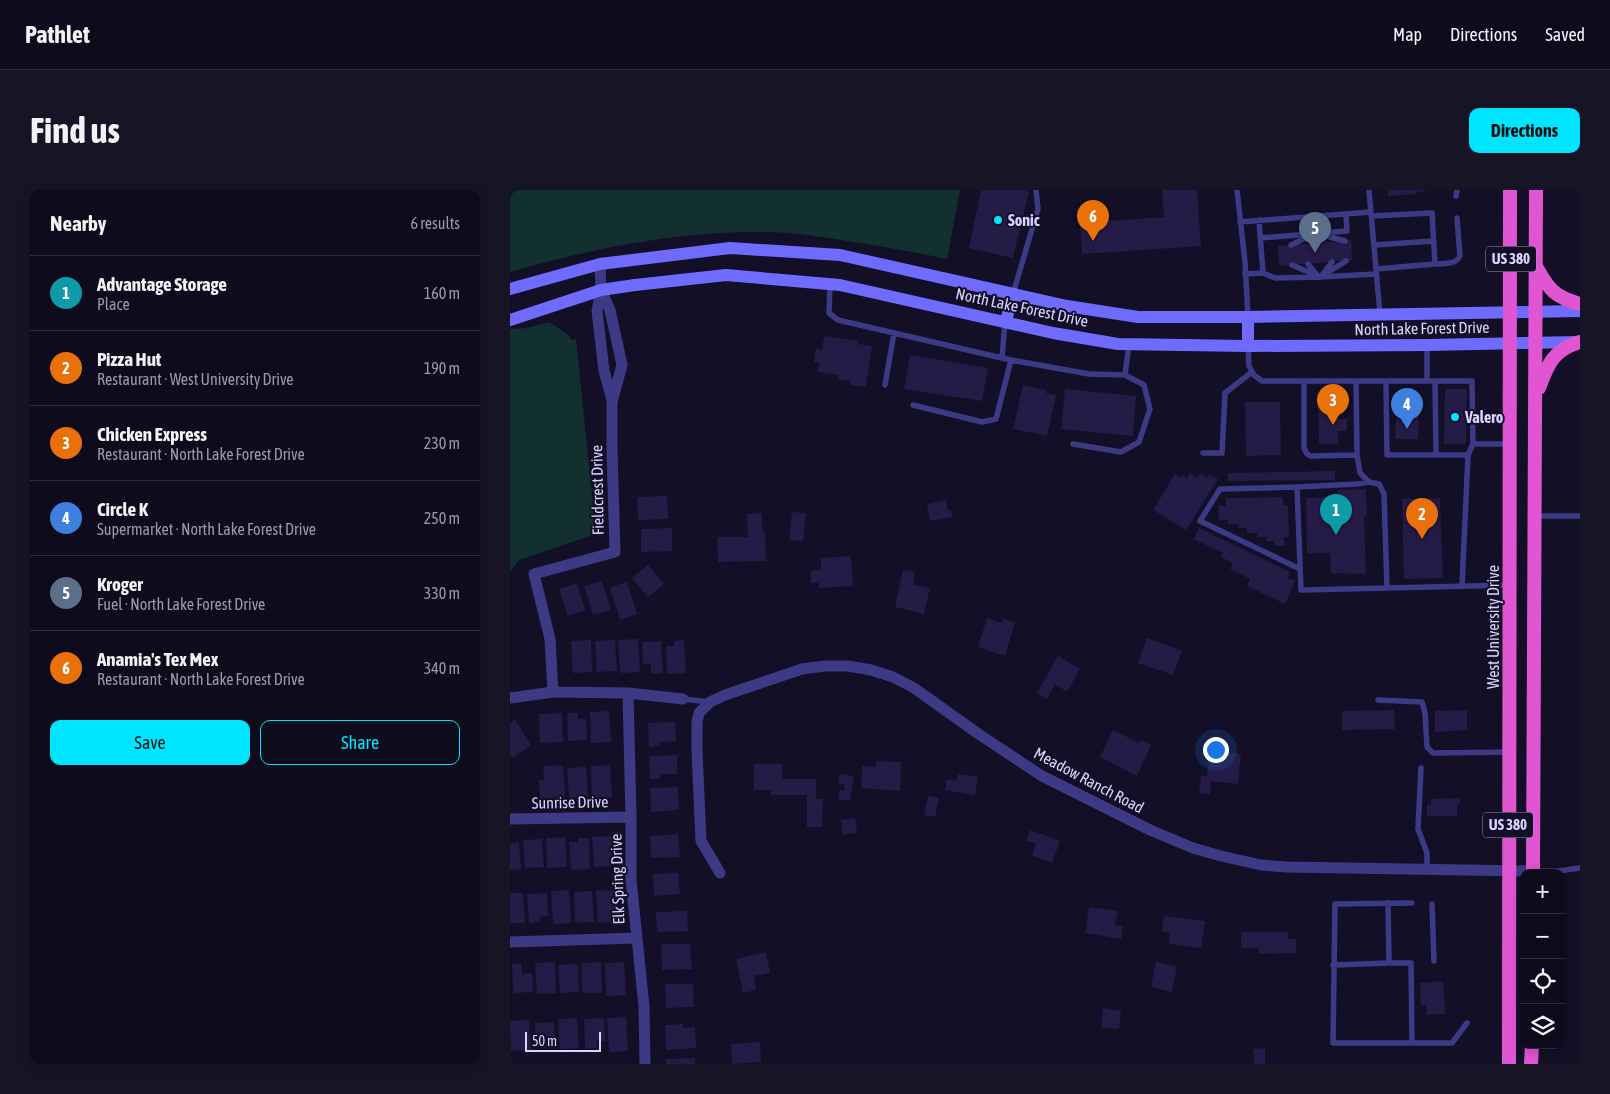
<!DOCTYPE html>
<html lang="en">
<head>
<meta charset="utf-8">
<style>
  :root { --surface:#0e0b1c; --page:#171425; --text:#f1f3f6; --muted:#9b9ba3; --line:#2e2b3b; --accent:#00e5ff }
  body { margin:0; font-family:"Asap Condensed",sans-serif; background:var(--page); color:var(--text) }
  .controls { position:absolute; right:15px; bottom:15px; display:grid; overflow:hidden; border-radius:10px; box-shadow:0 2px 12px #0003 }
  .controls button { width:45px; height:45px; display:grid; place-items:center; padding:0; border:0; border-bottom:1px solid var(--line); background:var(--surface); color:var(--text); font:25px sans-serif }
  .scale { position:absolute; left:15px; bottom:12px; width:76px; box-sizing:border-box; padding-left:5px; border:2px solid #d9d4ff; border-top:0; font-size:14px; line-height:18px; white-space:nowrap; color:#d9d4ff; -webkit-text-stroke:4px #130f26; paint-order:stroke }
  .you { position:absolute; left:705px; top:559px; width:18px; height:18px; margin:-12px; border:4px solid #fff; border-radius:50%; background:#1a73e8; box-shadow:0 0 0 8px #1a73e833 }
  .badge { display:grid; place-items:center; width:32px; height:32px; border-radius:50%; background:var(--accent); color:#fff; font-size:16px; font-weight:700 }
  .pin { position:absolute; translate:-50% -41px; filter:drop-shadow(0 1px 2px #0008) }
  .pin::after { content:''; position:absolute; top:26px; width:18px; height:15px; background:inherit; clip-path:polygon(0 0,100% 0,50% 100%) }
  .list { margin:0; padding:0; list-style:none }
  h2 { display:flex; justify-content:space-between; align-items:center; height:65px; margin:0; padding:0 20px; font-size:21px }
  h2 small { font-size:16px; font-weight:400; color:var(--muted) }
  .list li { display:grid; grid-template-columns:32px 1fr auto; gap:15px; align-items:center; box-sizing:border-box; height:75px; padding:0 20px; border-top:1px solid var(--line) }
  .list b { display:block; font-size:19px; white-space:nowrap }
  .list p { margin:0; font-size:16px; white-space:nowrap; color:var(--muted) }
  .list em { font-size:16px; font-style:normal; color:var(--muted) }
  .actions { display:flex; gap:10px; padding:15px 20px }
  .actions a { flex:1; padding:11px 0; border:1px solid var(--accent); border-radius:10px; text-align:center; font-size:18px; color:var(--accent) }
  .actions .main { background:var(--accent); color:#111 }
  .icon { flex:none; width:28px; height:28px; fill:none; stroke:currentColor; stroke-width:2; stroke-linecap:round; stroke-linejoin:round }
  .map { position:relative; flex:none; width:1070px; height:874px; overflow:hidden; border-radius:10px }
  header { display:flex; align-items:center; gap:30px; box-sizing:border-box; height:70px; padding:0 25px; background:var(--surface); border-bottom:1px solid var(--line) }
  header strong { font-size:24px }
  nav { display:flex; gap:28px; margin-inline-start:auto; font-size:18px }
  .intro { display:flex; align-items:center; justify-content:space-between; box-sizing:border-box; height:120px; padding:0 30px }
  h1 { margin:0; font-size:35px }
  .button { padding:12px 22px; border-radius:10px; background:var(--accent); color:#111; font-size:18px; font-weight:700 }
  main { display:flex; gap:30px; padding:0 30px }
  aside { flex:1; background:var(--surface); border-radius:10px; box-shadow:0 2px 12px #0003 }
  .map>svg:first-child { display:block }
</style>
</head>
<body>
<header>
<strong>Pathlet</strong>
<nav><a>Map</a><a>Directions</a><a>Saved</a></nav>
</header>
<div class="intro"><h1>Find us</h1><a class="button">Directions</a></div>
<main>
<aside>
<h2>Nearby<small>6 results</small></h2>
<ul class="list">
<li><span class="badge" style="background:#0f9aa8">1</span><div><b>Advantage Storage</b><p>Place</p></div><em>160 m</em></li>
<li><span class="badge" style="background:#e8710a">2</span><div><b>Pizza Hut</b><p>Restaurant · West University Drive</p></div><em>190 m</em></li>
<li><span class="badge" style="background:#e8710a">3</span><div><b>Chicken Express</b><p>Restaurant · North Lake Forest Drive</p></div><em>230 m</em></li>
<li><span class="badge" style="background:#3f7fe0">4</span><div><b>Circle K</b><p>Supermarket · North Lake Forest Drive</p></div><em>250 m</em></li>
<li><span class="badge" style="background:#5c6f8a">5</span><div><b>Kroger</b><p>Fuel · North Lake Forest Drive</p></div><em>330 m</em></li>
<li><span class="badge" style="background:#e8710a">6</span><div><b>Anamia's Tex Mex</b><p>Restaurant · North Lake Forest Drive</p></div><em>340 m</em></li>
</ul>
<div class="actions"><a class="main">Save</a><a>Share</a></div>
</aside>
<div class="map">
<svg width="1070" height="874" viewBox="0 0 1070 874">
  <rect width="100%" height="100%" fill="#130f26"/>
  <path fill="#12302f" d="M0 0H450L437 69C400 61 363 55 325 49 310 47 295 44 280 43 186 37 90 56 0 82Z
    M39 132 59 145 61 150 66 149 86 344 9 370 0 381V139L18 138Z"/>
  <path fill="#241b47" d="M471 0H513L519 1 503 68 459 58Z
    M652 0H687L691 56 572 64 570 33 654 27Z
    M878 0H916V1L907 2V4L878 6Z
    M841 50 842 70 769 76 768 56Z
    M314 146 349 151 348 154 362 156 356 197 340 195 341 191 328 190 329 185 308 182 309 172H304L306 159 312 160Z
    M400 165 478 178 472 211 394 199Z
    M513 195 536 200V203L546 205 537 246 503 239Z
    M555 199 626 206 623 246 551 239Z
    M935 199H957L956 254H934Z
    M827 203V229H837V241H828V254H809L808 204Z
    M735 212H770L771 265 736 266Z
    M887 212H909L908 249H885Z
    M825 281V290L718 291V283Z
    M680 283 687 288 690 283 697 288 699 284 708 289 676 340 643 320 665 284 671 288 673 285 677 288Z
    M856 299 857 327H854L856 384 821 383 820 363H797L796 308 828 307V300Z
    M157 306 158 329 128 330 127 307Z
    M773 307V315H778L779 347H774L775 356H765V351H756V347H747V343H737V338H729V334H718V330H709L708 316H716V308Z
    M930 308 933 388 894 389 892 309Z
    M436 310 438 321 441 320 443 327 420 331 417 314Z
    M282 322 296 323 293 351 279 350Z
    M252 323V341H255L256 371 208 372 207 347H238L237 324Z
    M162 338V361L131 362V339Z
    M689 338 780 382 778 388 785 391 775 414 737 396 740 389 720 379 723 373 711 367 713 363 684 349Z
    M341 366 343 396 309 398V393H301V381L311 380V368Z
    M138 375 154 394 138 407 122 388Z
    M393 380 405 382 403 395 420 398 414 424 385 417Z
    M92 391 101 420 83 425 74 396Z
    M117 392 127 424 110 430 100 397Z
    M67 393 75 420 58 426 49 399Z
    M477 428 492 433 493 429 505 432 495 466 468 457Z
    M637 448 672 461 663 485 628 473Z
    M128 449 130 482 110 483 108 450Z
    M81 450 82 482 63 483 61 451Z
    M105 450 107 481 87 482 85 451Z
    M174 450 176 483 157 484 156 456H164V451Z
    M151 451 153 483 141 484V474H133L132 452Z
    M548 466 570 479 557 502 545 494 537 509 527 503Z
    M884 520 885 539 832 540V521Z
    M957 520V540L925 542V521Z
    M99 521 101 552 81 553 80 522Z
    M52 523 53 552 30 553 29 524Z
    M57 523H68V529H76L77 550 58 551Z
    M5 529 21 555 2 568 0 565V533Z
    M165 532 166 551 149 552V556L139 557 138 533Z
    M603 540 629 553 631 550 641 555 627 586 590 567Z
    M700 561 731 564 728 594 701 591 700 604 689 603 691 586H697Z
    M167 565V584H150L151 589H140L139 566Z
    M366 571 391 572 390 601 351 598 352 576 366 577Z
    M244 574H272V589H306V609H313L312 637H297V605H261V600H244Z
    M53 575 55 607 30 609 29 590H34L33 576Z
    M100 575 102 607 82 608 81 576Z
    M76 577 78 607 59 608 57 578Z
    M329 584 344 586 340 611 328 609 329 600 334 601 335 594 328 593Z
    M448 584 468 587 465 605 435 600 437 589 446 591Z
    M168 597 169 620 141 622 140 598Z
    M418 606 429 608 425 627 414 625Z
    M950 608V615H947V626H917V615H921V609Z
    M345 628 347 643 333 645 331 630Z
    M520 640 550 651 542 673 522 665 526 654 516 651Z
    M168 644 170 667 141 668 140 646Z
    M102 646 103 676 84 677 82 647Z
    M55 647 57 677 37 678 36 648Z
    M68 648H79L80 679 61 680 59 652H68Z
    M32 649 34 677 15 678 13 650Z
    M9 652 11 679 0 680V653Z
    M168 683 170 704 144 706 143 684Z
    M59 700 61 733 43 734 41 701Z
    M106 700 108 732 88 733 86 701Z
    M82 701 84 732 65 733 64 702Z
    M0 703H13L15 733H0Z
    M37 703 38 726 30 727V732L19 733 17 704Z
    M579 717 608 721 605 735 613 736 611 749 575 743Z
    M177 721 178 741 147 742 146 722Z
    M654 726 695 731 691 758 659 754 660 743 652 741Z
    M731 742H778V749H786V763L749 764V758H731Z
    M151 754H180L182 779 152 780Z
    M256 762 260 783 244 786 246 800 233 803 226 769Z
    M45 772 46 803 27 804 25 773Z
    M91 772 92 803H72L71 773Z
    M114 772 116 805 96 806 95 773Z
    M646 772 667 776 662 802 641 797Z
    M11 773 12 784 22 783 23 802 3 803 2 774Z
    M68 774 69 802 50 803 48 775Z
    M933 791 935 824 917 825V815H911L910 793Z
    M155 794H183L184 817 156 818Z
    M593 818 611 821 609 839 591 837Z
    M116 827 118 861 99 862 97 828Z
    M67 828 69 858 50 859 48 829Z
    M94 828 95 851H87V858L75 859 74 829Z
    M19 830 21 860 1 861 0 831Z
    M44 832 45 858H34L33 852H26L25 833Z
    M173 834V838L185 837 186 858 156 860 155 835Z
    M250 852 251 872 222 874 221 854Z
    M755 858V874H744L743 859Z
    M185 868V874H156V869Z"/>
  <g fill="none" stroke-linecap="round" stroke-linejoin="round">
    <path stroke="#3d3a85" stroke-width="5.5" d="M727 0 735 72 738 127
      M859 0 870 124
      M946 6 947 0
      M862 26 922 23 925 74 866 79
      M749 30 753 83
      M730 32 861 22
      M813 45 835 51
      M750 48 837 41 836 24
      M781 55 802 45
      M864 55 924 51
      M798 74 808 86
      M925 74C934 73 946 75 950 66L947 28
      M782 75 808 86
      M735 84 753 83 765 88 810 87 866 84
      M813 84 822 72
      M810 87 836 71
      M320 94 319 123 328 130 492 168
      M503 104 528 19 526 0
      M495 132 492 168 501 170 579 184 615 185 619 154
      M917 155V191
      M738 156 739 176 744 185 752 191H794
      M846 191 847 265
      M876 191H962L963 254 958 265 952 396
      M925 191 926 265
      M375 195 384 143
      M403 215 472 232 486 229 501 170
      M563 254 611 262 629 252 640 219 634 195 615 185
      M963 254H1001
      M693 263H712L715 203 742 182
      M958 265H877L876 191H794V258L797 264 801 266 847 265 850 283 859 292 869 294 874 304 877 398 1000 395
      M859 292 847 294 787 297 791 400 877 398
      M787 297 710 299 690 331 790 379
      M1025 326H1070
      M173 509 200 512
      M868 510 912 512 915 523 917 557 923 563 999 562
      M911 578 908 639 917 663V679
      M1023 681H1048L1070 678
      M902 713 825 714 823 853H942L957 833
      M922 714 924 771
      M879 773H901L902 853
      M823 775 879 773 878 713"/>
    <path stroke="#3d3a85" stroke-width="11" d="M90 74 91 100 87 121 94 181 102 210
      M43 502 40 449 24 384 105 362 102 260V212L112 175 100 120 91 100
      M118 503 121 627V690L134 816 135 874
      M0 508 43 502 118 503 173 509
      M0 629 121 627
      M210 683 191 651 187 561V532L189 523 200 512 215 505 292 479 315 476H338L361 480 383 487 404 498 470 545 532 586 640 640 683 658 711 666 751 675 777 677 1023 681
      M0 752 126 748"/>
    <path stroke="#6f6bff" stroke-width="12" d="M0 99 90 74 220 58 330 65 557 116 628 127H738L1070 121
      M738 127V156
      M0 130 91 100 125 95 216 85 330 95 543 143 608 154 738 156 917 155 1070 152
      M496 131 503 104"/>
    <path stroke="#e055d1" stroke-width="14" d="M1027 78C1039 100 1045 107 1070 114
      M1029 198C1038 174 1043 160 1070 152
      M1023 683 1026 0
      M999 874C998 583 1001 291 1000 0
      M1021 874 1022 855"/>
  </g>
  <g fill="#00e5ff" stroke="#130f26" stroke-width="2">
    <circle cx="488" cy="30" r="5"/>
    <circle cx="945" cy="227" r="5"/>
  </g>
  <g text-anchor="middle" stroke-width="4" stroke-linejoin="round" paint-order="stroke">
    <g fill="#130f26" stroke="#9e99be" stroke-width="1">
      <rect x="976" y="56.5" width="50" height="25" rx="4"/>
      <rect x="973" y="622.5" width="50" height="25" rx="4"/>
    </g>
    <g font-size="15" font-weight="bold" fill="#d9d4ff">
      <text x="1001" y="74">US 380</text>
      <text x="998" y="640">US 380</text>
    </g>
    <g font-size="16" font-weight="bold" fill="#d9d4ff" stroke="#130f26" text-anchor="start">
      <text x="498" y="36">Sonic</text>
      <text x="955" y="233">Valero</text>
    </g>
    <g font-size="16" fill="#d9d4ff" stroke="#130f26">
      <text transform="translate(512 117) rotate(12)" y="6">North Lake Forest Drive</text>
      <text transform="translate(912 138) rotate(-1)" y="6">North Lake Forest Drive</text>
      <text transform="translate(87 300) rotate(-91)" y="6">Fieldcrest Drive</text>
      <text transform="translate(983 437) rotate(-90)" y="6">West University Drive</text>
      <text transform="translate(579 590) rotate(28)" y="6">Meadow Ranch Road</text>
      <text transform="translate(60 612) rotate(-1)" y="6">Sunrise Drive</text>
      <text transform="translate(107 689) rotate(-92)" y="6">Elk Spring Drive</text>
    </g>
  </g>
</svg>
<div class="controls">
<button>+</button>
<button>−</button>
<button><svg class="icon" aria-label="locate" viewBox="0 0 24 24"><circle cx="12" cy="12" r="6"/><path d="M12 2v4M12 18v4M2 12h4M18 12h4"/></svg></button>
<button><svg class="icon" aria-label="layers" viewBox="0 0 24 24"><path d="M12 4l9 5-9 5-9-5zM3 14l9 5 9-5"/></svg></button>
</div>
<div class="scale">50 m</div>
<div class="you"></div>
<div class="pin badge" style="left:826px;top:345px;background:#0f9aa8">1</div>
<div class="pin badge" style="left:912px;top:349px;background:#e8710a">2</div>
<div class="pin badge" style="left:823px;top:235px;background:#e8710a">3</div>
<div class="pin badge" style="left:897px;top:239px;background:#3f7fe0">4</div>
<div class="pin badge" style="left:805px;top:63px;background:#5c6f8a">5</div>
<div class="pin badge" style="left:583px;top:51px;background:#e8710a">6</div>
</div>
</main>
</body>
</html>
